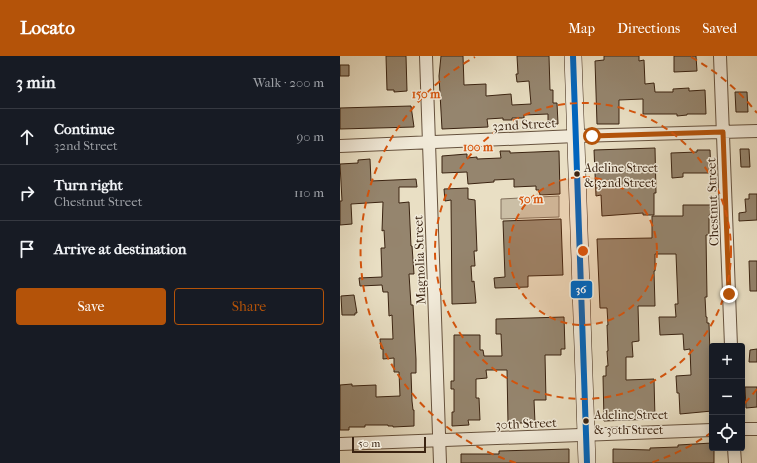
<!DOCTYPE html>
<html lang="en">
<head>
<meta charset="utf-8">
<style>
  :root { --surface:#171b24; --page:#20242c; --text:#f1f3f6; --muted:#9ea1a6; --line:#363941; --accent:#b45309 }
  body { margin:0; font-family:"IM FELL French Canon",serif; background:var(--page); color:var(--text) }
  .controls { position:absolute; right:12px; bottom:12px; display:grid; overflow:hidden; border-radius:4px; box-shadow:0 2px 10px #0003 }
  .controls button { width:36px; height:36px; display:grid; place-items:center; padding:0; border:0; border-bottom:1px solid var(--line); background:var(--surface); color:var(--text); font:20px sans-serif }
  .scale { position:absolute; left:12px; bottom:10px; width:74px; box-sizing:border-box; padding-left:4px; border:2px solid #3a2311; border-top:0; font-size:11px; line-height:14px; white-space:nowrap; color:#3a2311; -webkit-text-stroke:3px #f1ead9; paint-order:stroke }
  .stop { position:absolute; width:12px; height:12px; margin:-9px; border:3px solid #b45309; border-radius:50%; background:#fff }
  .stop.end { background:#b45309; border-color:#fff; box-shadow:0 1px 4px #0008 }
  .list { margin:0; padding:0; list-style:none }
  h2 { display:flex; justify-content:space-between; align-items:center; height:52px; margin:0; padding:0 16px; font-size:17px }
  h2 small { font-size:13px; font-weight:400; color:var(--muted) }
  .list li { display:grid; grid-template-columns:26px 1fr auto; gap:12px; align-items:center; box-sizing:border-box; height:56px; padding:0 16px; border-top:1px solid var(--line) }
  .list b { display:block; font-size:15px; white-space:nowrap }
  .list p { margin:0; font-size:13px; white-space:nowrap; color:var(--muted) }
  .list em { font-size:13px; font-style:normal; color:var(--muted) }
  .actions { display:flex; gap:8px; padding:12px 16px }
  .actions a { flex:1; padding:9px 0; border:1px solid var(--accent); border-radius:4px; text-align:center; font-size:14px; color:var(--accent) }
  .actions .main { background:var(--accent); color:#fff }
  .icon { flex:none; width:22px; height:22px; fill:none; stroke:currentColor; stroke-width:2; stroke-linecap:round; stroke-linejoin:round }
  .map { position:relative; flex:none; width:417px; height:407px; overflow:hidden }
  header { display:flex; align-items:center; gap:24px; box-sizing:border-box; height:56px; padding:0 20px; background:var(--accent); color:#fff }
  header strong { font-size:19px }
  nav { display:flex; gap:22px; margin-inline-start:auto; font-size:14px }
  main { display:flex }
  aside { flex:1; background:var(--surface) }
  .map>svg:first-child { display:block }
</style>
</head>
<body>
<header>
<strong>Locato</strong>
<nav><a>Map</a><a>Directions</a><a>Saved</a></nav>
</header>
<main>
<aside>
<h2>3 min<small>Walk · 200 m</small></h2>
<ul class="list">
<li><svg class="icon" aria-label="ahead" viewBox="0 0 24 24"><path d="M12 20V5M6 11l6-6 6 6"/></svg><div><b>Continue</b><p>32nd Street</p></div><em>90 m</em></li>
<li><svg class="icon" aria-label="right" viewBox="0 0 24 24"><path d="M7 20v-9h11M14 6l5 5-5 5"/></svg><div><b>Turn right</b><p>Chestnut Street</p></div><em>110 m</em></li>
<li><svg class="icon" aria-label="arrive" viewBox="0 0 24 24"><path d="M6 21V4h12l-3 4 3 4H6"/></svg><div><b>Arrive at destination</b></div></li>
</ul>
<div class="actions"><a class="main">Save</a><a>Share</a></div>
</aside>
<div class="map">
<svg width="417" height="407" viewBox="0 0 417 407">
  <rect width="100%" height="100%" fill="#e9dfc4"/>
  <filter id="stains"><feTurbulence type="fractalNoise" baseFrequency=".005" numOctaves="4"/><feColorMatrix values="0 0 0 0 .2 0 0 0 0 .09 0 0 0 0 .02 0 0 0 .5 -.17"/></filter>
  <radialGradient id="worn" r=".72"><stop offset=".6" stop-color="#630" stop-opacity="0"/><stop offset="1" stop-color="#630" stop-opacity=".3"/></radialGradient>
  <path fill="#cbbfa6" stroke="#82715c" d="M219 140V161L161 163V143Z"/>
  <path fill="#95856e" stroke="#3a2311" d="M46 0H66L67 35 54 36V34H47Z
    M101 0H123L124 29 146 28V40L171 38 172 49 191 48 189 25 177 26 176 18H178L177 0H209L210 34H213V47H217L218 68 208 69V58L184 59V62H172V64H163V62L147 63 148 71 102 73 99 20Z
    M264 0H299V5L304 4 305 28 314 27 315 36H333V33L349 32V35L365 34 366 58H347V59L337 60V58H303V43L279 44V68H257L255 5 264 4Z
    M334 0H356L357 15 334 16Z
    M0 9H9V20H0Z
    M395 36H407L408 56H396Z
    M71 50 74 71 0 73V52Z
    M315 92 316 137H314V159H303V157L262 160 261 139 256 140 254 94Z
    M400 93H409L410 111H401Z
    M357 94H370L371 117H343V121L332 122 331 97 357 96Z
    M160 95H170V97L219 95 220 138 200 139 199 134H196V130L174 131V123L154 124V126L128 128 127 116 102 117V100L127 98V102L137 101V103L161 102Z
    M30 103 31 125 76 123 77 131H59V147L69 146 71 190H72L74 218H69L71 249H73L76 303V317H71L72 345 73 354H74V370L53 371V370H48V369H25V371H9V374H0V329L12 328V330L36 329V341L60 340 59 316H54V302L43 303V293H41L40 283H53L52 259 49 260 48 236H43L42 229 20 230 19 222 42 221 41 192H45L44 174 42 175 43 146 11 148 12 168 0 169V145H2L0 108 18 107V104Z
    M128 132V143L135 144 137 195H134L135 210H131L132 226 134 225 136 247 112 248 111 144 105 145 104 133Z
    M409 138H417V164L399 165V157L406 156 405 143H409Z
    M343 149H371V159H369V179H366L367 241H365L366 261H367V267H369L370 300H372V355L340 358 339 337H337L336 320 351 319 350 293 344 294 343 278 320 279 319 261H336L335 248H338L336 198H315V215H314L315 250H298L299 285 292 286 293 301H286V324L314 323 315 363 264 365 263 320H266V310H268L267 295H268L267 269H268L267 252H260L257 183 312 182V160H343Z
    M221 163 223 219 188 220V231L155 232 154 222 165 221 163 165Z
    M409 205H417V235H410Z
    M14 239 17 257H15V259H2L1 240Z
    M224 261 225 293H221V299H205L206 344H194L195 367H168L167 314H146L147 322 136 323V342H139L140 364H128L129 369 112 370V356H114V333H111V325H114V279H140V294H143L144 300H162L161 278H156V263Z
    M417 293V306H409L410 294Z
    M405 331H417V351L406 352Z
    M372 387V392H374V407H273V393L310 394V392L338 391V389Z
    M229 393V407H121V398H159V395Z"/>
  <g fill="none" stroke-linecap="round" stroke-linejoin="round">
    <g stroke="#66523e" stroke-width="14">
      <path id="street" d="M86 0 100 407
        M380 0 391 290
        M0 90 236 80 417 75
        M402 373H417
        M0 388 372 374
        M394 392 395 407"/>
    </g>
    <g stroke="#3a2311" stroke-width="18">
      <path id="secondary" d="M233 0 247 407"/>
    </g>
    <use href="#street" stroke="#f1ead9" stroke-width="12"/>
    <use href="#secondary" stroke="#f1ead9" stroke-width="17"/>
    <g stroke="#f1ead9" stroke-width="9">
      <path id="bus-1" d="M233 0 247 407"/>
    </g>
    <use href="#bus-1" stroke="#0065bd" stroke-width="6"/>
  </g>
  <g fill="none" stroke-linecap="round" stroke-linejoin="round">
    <path stroke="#b45309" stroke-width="5" d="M252 80 383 76 389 238"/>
  </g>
  <circle cx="243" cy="195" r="74" fill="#d7540c" fill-opacity=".12"/>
  <g fill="none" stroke="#d7540c" stroke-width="2" stroke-dasharray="7 5">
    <circle cx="243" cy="195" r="74"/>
    <circle cx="243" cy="195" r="148"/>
    <path d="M417 333A222 222 0 0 1 403 349M372 376A222 222 0 0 1 310 407M176 407A222 222 0 0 1 135 1M351 1A222 222 0 0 1 417 57"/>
  </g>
  <g fill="#3a2311" stroke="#f1ead9" stroke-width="1.5">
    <circle cx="237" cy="118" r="3.5"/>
    <circle cx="246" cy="365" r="3.5"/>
  </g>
  <g text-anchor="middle" stroke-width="3" stroke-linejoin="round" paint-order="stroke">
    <g font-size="12" fill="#3a2311" stroke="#f1ead9" text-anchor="start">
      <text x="244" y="116">Adeline Street<tspan x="244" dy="15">&amp; 32nd Street</tspan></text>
      <text x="254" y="363">Adeline Street<tspan x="254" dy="15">&amp; 30th Street</tspan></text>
    </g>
    <g font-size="13" fill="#3a2311" stroke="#f1ead9">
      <text transform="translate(184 68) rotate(-3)" y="5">32nd Street</text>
      <text transform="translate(372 146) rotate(-92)" y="5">Chestnut Street</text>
      <text transform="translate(79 204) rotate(-92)" y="5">Magnolia Street</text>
      <text transform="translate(186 367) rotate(-2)" y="5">30th Street</text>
    </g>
  </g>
  <circle cx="243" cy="195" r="6" fill="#d7540c" stroke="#f1ead9" stroke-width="2"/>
  <g font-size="12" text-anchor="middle" font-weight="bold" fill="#d7540c" stroke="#f1ead9" stroke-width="3" stroke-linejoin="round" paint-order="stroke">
    <text x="86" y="42">150 m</text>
    <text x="138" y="95">100 m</text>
    <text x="191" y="147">50 m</text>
  </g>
  <rect stroke="#f1ead9" stroke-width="1.5" x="230" y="224" width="23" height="19" rx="4" fill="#0065bd"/>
  <g font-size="11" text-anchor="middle" font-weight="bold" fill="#fff">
    <text x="241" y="237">36</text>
  </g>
  <rect width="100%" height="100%" filter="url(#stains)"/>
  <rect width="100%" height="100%" fill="url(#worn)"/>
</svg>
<div class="controls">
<button>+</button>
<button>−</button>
<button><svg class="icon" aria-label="locate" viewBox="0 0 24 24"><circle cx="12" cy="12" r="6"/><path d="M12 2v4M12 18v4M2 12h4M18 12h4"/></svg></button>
</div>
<div class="scale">50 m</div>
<div class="stop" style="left:252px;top:80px"></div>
<div class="stop end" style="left:389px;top:238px"></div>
</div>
</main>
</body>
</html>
